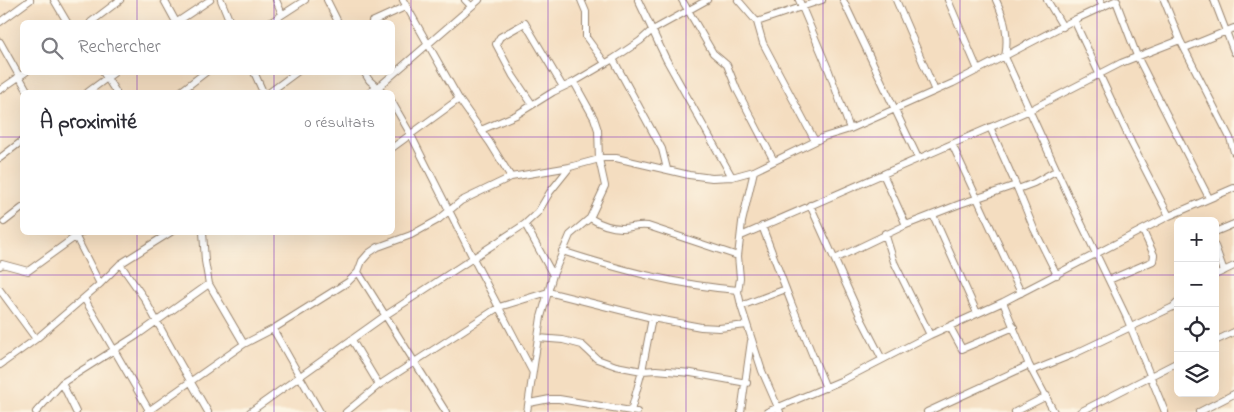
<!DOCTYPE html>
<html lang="fr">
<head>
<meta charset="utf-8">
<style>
  :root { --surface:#fff; --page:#f7f7f7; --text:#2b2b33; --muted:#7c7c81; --line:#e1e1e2 }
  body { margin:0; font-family:"Indie Flower",sans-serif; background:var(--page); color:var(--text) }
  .controls { position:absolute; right:15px; bottom:15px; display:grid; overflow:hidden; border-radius:8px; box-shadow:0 5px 20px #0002 }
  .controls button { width:45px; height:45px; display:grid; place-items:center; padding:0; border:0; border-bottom:1px solid var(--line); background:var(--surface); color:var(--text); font:25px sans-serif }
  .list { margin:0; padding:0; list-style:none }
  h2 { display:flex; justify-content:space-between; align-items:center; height:65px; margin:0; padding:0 20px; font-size:21px }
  h2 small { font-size:16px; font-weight:400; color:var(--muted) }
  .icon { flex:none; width:28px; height:28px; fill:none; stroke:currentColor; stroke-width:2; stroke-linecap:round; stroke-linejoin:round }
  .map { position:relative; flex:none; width:1234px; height:412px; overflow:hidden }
  .search { position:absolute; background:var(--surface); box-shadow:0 5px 20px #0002; left:20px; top:20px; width:375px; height:55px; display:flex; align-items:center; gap:12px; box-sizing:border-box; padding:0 18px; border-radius:8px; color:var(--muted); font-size:19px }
  .panel { position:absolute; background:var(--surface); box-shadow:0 5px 20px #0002; left:20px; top:90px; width:375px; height:145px; border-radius:8px }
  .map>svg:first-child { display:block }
</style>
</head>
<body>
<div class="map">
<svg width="1234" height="412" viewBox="0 0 1234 412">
  <rect width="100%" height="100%" fill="#fcf5e5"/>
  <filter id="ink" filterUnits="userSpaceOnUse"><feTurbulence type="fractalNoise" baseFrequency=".02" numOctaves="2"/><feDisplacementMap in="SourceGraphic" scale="10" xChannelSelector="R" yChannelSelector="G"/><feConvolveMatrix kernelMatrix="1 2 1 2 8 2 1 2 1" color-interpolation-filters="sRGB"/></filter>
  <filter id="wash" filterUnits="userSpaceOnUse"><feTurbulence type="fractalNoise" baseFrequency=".0096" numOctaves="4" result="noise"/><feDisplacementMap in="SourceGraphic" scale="20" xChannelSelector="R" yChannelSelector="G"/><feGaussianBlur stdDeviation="1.12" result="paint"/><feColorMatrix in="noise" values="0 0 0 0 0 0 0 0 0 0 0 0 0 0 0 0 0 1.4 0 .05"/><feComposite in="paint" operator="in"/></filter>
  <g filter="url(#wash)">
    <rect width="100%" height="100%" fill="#f4ddc0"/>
  </g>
  <g filter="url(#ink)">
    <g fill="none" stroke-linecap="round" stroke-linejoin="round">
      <g stroke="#98846f" stroke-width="8">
        <path id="street" d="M54 0 67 22
          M164 0 176 22
          M221 0 230 22
          M276 0 282 14
          M327 0 338 22
          M403 0 459 99 490 143 511 177
          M465 0 471 6
          M581 0 586 12V37L605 63
          M638 0 666 59 732 177
          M682 0 713 53 727 65 737 90 774 161
          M738 0 757 22 763 43 815 141
          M799 0 829 71 850 129
          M843 0 918 158
          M896 0 935 91
          M948 0 978 70
          M996 0C1005 19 1009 36 1005 57L1074 208 1126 316 1165 412
          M1047 0 1063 27
          M1100 0 1103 7
          M1164 0 1180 40 1230 138 1234 152
          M1214 0 1234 52
          M1116 1 1137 56 1209 198
          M1074 20 1132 144 1169 216
          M0 22 30 0
          M91 22 120 0
          M177 22 210 0
          M271 22 305 0
          M372 22 405 7
          M757 22 822 0
          M0 42 28 92
          M1185 48 1234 28
          M613 59 662 149 667 169
          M103 72 116 92
          M254 72 263 92
          M364 72 369 80 382 92
          M0 90 26 72
          M88 92 115 72
          M180 92 206 72
          M270 92 297 72
          M370 92 382 84 479 0
          M392 102 411 135 473 258 532 371
          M532 104 513 76 496 44 500 37 525 23 563 87
          M990 127 1016 185
          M481 130 516 115 553 92 574 82 613 59 640 41 651 31 707 0
          M952 144 1021 293
          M392 148 459 99
          M0 158 22 141
          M754 171 742 222 738 256 740 278 738 292 742 309 762 371 780 412
          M883 174 906 225
          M1018 189 1034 183 1057 170
          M810 205 862 320 882 359
          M933 215 977 313
          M590 218C603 226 616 230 631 227 637 226 641 225 648 226L738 256
          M4 222 22 208
          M525 224 553 275
          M762 226 792 305 826 388
          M203 232 205 261 209 284 244 344
          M1215 232 1234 224
          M885 233 894 262 930 335
          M741 236 1030 110 1121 63 1180 40
          M76 237 100 284
          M1215 246 1224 271
          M562 251C621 270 676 285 738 290
          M835 259 906 225 960 204 1016 185 1034 229 1057 275
          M120 264 144 298 173 351 208 412
          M0 266 2 264 28 271 82 232
          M358 272 446 412
          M1215 275 1234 266
          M1109 280 1153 261 1154 255 1143 231
          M0 290 36 339
          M84 298 150 412
          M1003 302 1029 365 1054 412
          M741 306 786 289
          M950 327 962 349 1014 327
          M273 329 320 412
          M538 338 563 340 582 345 597 359 616 366 642 371 656 370 691 373 747 383
          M352 340 379 385
          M1215 341 1234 332
          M0 365 36 339 100 284 120 264 171 232
          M1032 371 1074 354 1173 307 1178 302
          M62 383 76 412
          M529 403 550 399H559L637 412
          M631 411 642 371 652 318
          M36 412 62 383 136 336 209 284
          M147 412 244 344 273 329 348 282 358 272 362 261 369 253 378 247 411 235 438 220 461 201 511 177 570 167 603 158H616L689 175 712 178 732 177 754 171 824 137 850 129 953 83 1074 20 1117 0
          M250 412 386 315 525 224 538 212 550 192 570 167
          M346 412 379 385 499 307 548 292 652 318 701 327 719 328 747 325
          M527 412 541 317 553 275 570 235 590 218 605 186 599 159 598 130 594 118 574 82
          M741 412 751 341
          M767 412 843 380 930 335 1003 302 1169 216 1234 188
          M927 412 1029 365
          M1015 412 1047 396
          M1080 412 1178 362
          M1199 412 1234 394"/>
      </g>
      <use href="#street" stroke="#fff" stroke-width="6"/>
    </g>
  </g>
  <path fill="none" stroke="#7b2cbf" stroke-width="1" stroke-opacity="0.55" d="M137 0V22M274 0V22M411 0V412M548 0V412M686 0V412M823 0V412M960 0V412M1097 0V412M137 72V92M274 72V92M0 137H22M392 137H1234M137 232V412M274 232V412M0 275H1178M1215 275H1234"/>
</svg>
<div class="controls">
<button>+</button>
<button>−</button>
<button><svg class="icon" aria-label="locate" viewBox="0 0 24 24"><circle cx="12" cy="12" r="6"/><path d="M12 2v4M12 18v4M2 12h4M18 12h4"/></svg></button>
<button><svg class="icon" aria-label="layers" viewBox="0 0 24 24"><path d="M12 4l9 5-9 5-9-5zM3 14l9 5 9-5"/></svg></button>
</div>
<div class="search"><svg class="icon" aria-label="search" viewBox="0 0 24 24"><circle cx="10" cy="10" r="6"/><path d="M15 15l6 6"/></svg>Rechercher</div>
<section class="panel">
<h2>À proximité<small>0 résultats</small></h2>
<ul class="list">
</ul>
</section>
</div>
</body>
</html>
